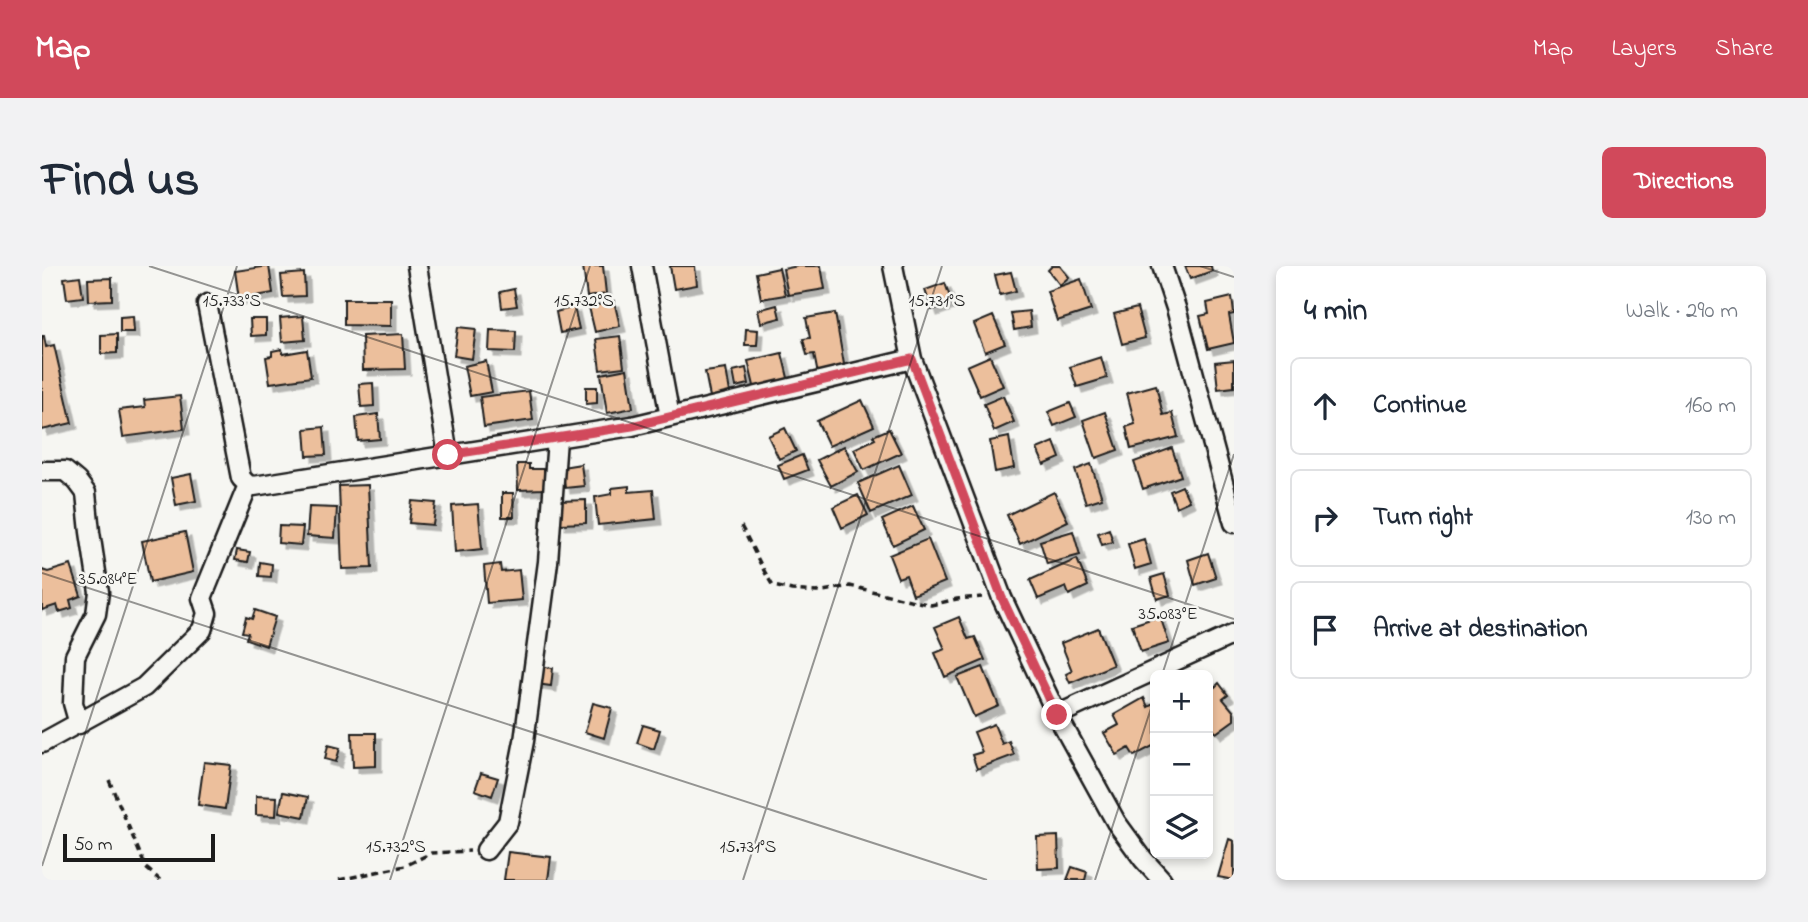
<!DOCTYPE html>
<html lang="en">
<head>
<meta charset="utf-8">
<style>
  :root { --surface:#fff; --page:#f2f2f3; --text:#1f2937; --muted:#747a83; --line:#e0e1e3; --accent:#d1495b }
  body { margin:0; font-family:"Indie Flower",sans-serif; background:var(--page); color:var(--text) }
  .controls { position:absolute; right:21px; bottom:21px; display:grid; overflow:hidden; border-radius:10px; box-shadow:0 4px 10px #0003 }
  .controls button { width:63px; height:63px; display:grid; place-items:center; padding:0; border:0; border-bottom:2px solid var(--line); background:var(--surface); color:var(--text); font:35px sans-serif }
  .scale { position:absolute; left:21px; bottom:18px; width:152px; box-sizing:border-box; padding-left:7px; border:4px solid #1c1c1c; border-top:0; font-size:19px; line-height:24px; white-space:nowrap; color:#1c1c1c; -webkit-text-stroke:5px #f6f6f2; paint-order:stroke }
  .stop { position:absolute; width:21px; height:21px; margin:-16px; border:5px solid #d1495b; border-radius:50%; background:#fff }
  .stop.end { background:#d1495b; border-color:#fff; box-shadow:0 2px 7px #0008 }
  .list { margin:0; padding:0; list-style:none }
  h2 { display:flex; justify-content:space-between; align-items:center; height:91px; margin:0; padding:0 28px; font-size:30px }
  h2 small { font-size:23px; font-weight:400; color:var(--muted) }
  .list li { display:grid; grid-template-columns:46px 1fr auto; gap:21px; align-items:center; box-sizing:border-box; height:98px; margin:0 14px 14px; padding:0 14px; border:2px solid var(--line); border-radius:10px }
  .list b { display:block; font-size:26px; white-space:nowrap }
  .list em { font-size:23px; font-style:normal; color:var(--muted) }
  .icon { flex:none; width:38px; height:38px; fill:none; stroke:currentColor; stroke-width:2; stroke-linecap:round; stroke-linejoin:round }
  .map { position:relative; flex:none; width:1192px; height:614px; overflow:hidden; border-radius:10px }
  header { display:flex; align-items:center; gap:42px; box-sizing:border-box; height:98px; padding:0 35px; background:var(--accent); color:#fff }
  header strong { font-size:33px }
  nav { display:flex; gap:38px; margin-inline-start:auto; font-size:24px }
  .intro { display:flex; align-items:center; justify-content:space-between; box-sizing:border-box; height:168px; padding:0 42px }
  h1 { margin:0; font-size:49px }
  .button { padding:18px 32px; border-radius:10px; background:var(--accent); color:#fff; font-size:24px; font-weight:700 }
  main { display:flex; gap:42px; padding:0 42px }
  aside { flex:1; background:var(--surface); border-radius:10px; box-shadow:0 4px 10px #0003 }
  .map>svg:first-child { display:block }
</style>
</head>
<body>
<header>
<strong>Map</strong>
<nav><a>Map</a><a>Layers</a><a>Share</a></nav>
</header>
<div class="intro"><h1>Find us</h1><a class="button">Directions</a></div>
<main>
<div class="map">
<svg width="1192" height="614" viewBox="0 0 1192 614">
  <defs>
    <filter id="shadow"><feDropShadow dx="5.5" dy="5.5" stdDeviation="0" flood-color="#0004"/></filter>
  </defs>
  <rect width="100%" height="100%" fill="#f6f6f2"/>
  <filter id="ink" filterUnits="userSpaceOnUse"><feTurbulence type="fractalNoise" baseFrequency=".0143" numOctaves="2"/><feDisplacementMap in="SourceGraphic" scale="14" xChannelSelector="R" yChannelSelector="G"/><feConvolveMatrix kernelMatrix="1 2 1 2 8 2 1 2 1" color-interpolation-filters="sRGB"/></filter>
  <g filter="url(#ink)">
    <path fill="#ecbf9c" stroke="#1c1c1c" stroke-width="2" filter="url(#shadow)" d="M227 0 231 27 197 33 193 5Z
      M541 0H561L564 28 545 31Z
      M628 0H653L655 19 632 23Z
      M756 0H779L783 23 746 29 741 3Z
      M1010 0H1018L1027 11 1018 19 1006 4Z
      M1143 0H1169L1170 5 1148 13Z
      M737 2 743 29 719 33 714 7Z
      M969 6 974 25 958 29 953 9Z
      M262 7 263 30 241 31 239 9Z
      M38 10 41 31 25 33 22 12Z
      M70 12V34L47 35 46 13Z
      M1039 13 1049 44 1015 55 1005 25Z
      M903 17 910 37 890 44 883 24Z
      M472 23 475 40 460 42 458 26Z
      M1190 31 1192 48 1187 49 1192 77 1166 83 1158 50 1167 48 1165 37Z
      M302 33H349V60L302 59Z
      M572 35 578 60 553 66 547 41Z
      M735 39 738 52 719 57 716 44Z
      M532 41 537 63 518 67 514 46Z
      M1095 42 1103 72 1080 78 1072 48Z
      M987 45 989 61 972 64 969 47Z
      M793 47 803 104 776 109 772 88 765 89 761 73 768 72 764 52Z
      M91 50 92 66H78V51Z
      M261 50 263 74 240 76 238 52Z
      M951 50 963 78 943 86 932 58Z
      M208 53H224V69L209 70Z
      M416 61 434 63 430 93 412 90Z
      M704 63 716 64 715 79H703Z
      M448 64 474 65 473 86 447 85Z
      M75 68V87L59 88V69Z
      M361 68 363 103 321 104 320 70Z
      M0 70H2L4 81 12 79 30 157 0 164Z
      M578 70 582 101 558 104 554 73Z
      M240 83 241 88 265 84 269 111 228 117 224 91 230 90V85Z
      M740 87 747 116 713 124 706 95Z
      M948 90 961 120 938 130 925 100Z
      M1059 91 1065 112 1035 121 1028 101Z
      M1192 94V121L1176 123 1173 96Z
      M444 95 450 126 428 130 422 100Z
      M704 102 707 118 694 121 691 105Z
      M585 103 591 142 565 147 559 108Z
      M684 103 689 132 669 136 663 106Z
      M331 117 332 140 319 141 317 118Z
      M1114 119 1121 149 1130 147 1136 171 1089 183 1084 161 1093 158 1085 127Z
      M544 121H555V137L544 138Z
      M487 125 491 154 442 161 438 131Z
      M138 130 142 163 81 171 77 144 103 141 102 134Z
      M961 130 972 156 952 165 942 138Z
      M820 134 832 160 787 180 775 155Z
      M1028 137 1034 151 1012 160 1006 146Z
      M1063 146 1076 184 1054 192 1041 154Z
      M336 148 338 173 316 175 314 151Z
      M282 161 284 189 265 190 263 163Z
      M743 162 754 185 737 193 726 170Z
      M847 163 859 187 822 204 812 183 833 173 831 170Z
      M967 171 972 202 953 206 948 175Z
      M1012 176 1018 192 1002 199 995 183Z
      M802 180 816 206 789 220 775 194Z
      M1130 182 1139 210 1101 223 1092 196Z
      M760 189 766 204 742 213 736 199Z
      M475 198H487V203H502V223L476 224Z
      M539 198 542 220 523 222 520 201Z
      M1049 198 1060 232 1044 237 1033 204Z
      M857 199 870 229 829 247 816 217Z
      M149 208 154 235 134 239 129 212Z
      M326 219 330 302 300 303 297 220Z
      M587 220V226L611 224 614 253 556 259 553 231 570 228V222Z
      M1140 220 1147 235 1134 241 1128 225Z
      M1012 226 1026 255 978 278 965 249Z
      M460 227H471L472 251H460Z
      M816 229 826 249 800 262 791 241Z
      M544 234V257L518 258V235Z
      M370 235 394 237 391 259 367 257Z
      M436 238 440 283 413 286 410 240Z
      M871 240 882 264 851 279 840 254Z
      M267 241 295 242 293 272 265 270Z
      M237 260 261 261 259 279 236 277Z
      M1067 263 1071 276 1060 279 1056 267Z
      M1031 265 1038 289 1005 298 998 275Z
      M143 266 151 306 108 316 100 275Z
      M886 273 903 316 871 329 864 309 856 312 847 289Z
      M1102 273 1109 298 1093 303 1086 278Z
      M195 284 208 286 206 296 193 294Z
      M1166 287 1174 312 1153 319 1146 294Z
      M1035 293 1046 320 1027 329 1024 321 996 333 988 314Z
      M218 296 230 298 229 311 217 310Z
      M458 298 459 306 477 304 480 334 445 337 442 300Z
      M29 299 39 330 28 334 30 342 17 346 15 339 0 344V304L6 306Z
      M1122 308 1128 329 1115 333 1109 312Z
      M213 344 233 351 224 380 204 373 206 367 200 366 204 351 210 353Z
      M1118 350 1127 377 1099 386 1090 359Z
      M917 351 926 373 933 371 943 394 903 411 893 387 903 383 893 361Z
      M1056 362 1071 399 1028 417 1024 408 1030 405 1019 377Z
      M496 400 511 402 509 420 494 418Z
      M941 401 957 440 932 451 915 411Z
      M1166 412 1173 421 1177 417 1186 429 1181 433 1192 446V454L1174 467 1166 456Z
      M1102 432 1106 441 1113 437V479L1092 490 1087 482 1075 489 1062 467 1077 459 1072 449Z
      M551 437 570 442 562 472 543 466Z
      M952 458 960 478 967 475 972 489 935 503 930 489 940 486 932 466Z
      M601 459 618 464 612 483 595 477Z
      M310 467H334V500L311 501Z
      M286 479 298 482 294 496 283 493Z
      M162 496 189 499 183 543 156 539Z
      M439 507 456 512 450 530 433 524Z
      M241 526 266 531 262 551 237 546Z
      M214 530 235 531 234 550 214 549Z
      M1016 570 1017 602 996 603 995 571Z
      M1187 573 1192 575V614L1176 611Z
      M466 586 509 591 506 614H462Z
      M1030 601 1045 606 1043 614H1025Z"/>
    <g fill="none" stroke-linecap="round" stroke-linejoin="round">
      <g stroke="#1c1c1c" stroke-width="23">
        <path id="street" d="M375 0 406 189
          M600 0 628 151
          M851 0 870 93 960 332 1015 449 1074 556 1101 593 1120 614
          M1120 0 1134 42 1192 257
          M165 38 199 212 206 219 212 220 590 160 870 93
          M0 205H23L35 215 44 227 48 266 57 326 54 348 33 390 31 437 37 458
          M1015 449 1192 368
          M0 477 102 421 160 364 165 347 160 332 206 219
          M444 584 466 556 482 475 506 296 515 173"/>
      </g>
      <path stroke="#1c1c1c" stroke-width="3.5" stroke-dasharray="7 5" stroke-linecap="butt" d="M699 260C710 280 719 301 731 320L750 324 775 326 808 320 889 339 915 333 940 331
        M67 514 104 602 118 614
        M297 614 363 600 389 587 428 585"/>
      <use href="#street" stroke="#f6f6f2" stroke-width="18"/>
    </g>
  </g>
  <g fill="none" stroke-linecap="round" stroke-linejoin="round" filter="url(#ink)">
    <path stroke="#d1495b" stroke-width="9" d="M406 189 590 160 870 93 960 332 1015 449"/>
  </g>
  <path fill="none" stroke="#1c1c1c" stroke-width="2" stroke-opacity="0.45" d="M107 0 1192 353M1158 0 1192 11M0 307 945 614M1120 409 1192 188M0 600 195 0M348 614 548 0M701 614 900 0M1053 614 1113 430"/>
  <g font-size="18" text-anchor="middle" fill="#1c1c1c" stroke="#f6f6f2" stroke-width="5" stroke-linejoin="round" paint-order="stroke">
    <text x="190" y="40">15.733°S</text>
    <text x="542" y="40">15.732°S</text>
    <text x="895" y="40">15.731°S</text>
    <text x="66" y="318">35.084°E</text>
    <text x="1126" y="353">35.083°E</text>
    <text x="354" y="586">15.732°S</text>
    <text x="706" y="586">15.731°S</text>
  </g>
</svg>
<div class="controls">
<button>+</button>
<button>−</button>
<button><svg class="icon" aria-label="layers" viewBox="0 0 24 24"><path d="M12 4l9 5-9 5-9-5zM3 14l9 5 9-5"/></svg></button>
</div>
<div class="scale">50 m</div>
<div class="stop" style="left:406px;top:189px"></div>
<div class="stop end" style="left:1015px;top:449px"></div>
</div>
<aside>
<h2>4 min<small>Walk · 290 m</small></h2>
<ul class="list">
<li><svg class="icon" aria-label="ahead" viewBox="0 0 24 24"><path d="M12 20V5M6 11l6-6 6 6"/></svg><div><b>Continue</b></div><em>160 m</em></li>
<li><svg class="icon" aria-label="right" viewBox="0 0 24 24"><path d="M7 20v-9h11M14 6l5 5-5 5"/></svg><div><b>Turn right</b></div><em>130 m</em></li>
<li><svg class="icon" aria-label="arrive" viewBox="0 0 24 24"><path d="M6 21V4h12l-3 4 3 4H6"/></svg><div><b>Arrive at destination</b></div></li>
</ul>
</aside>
</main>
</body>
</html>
